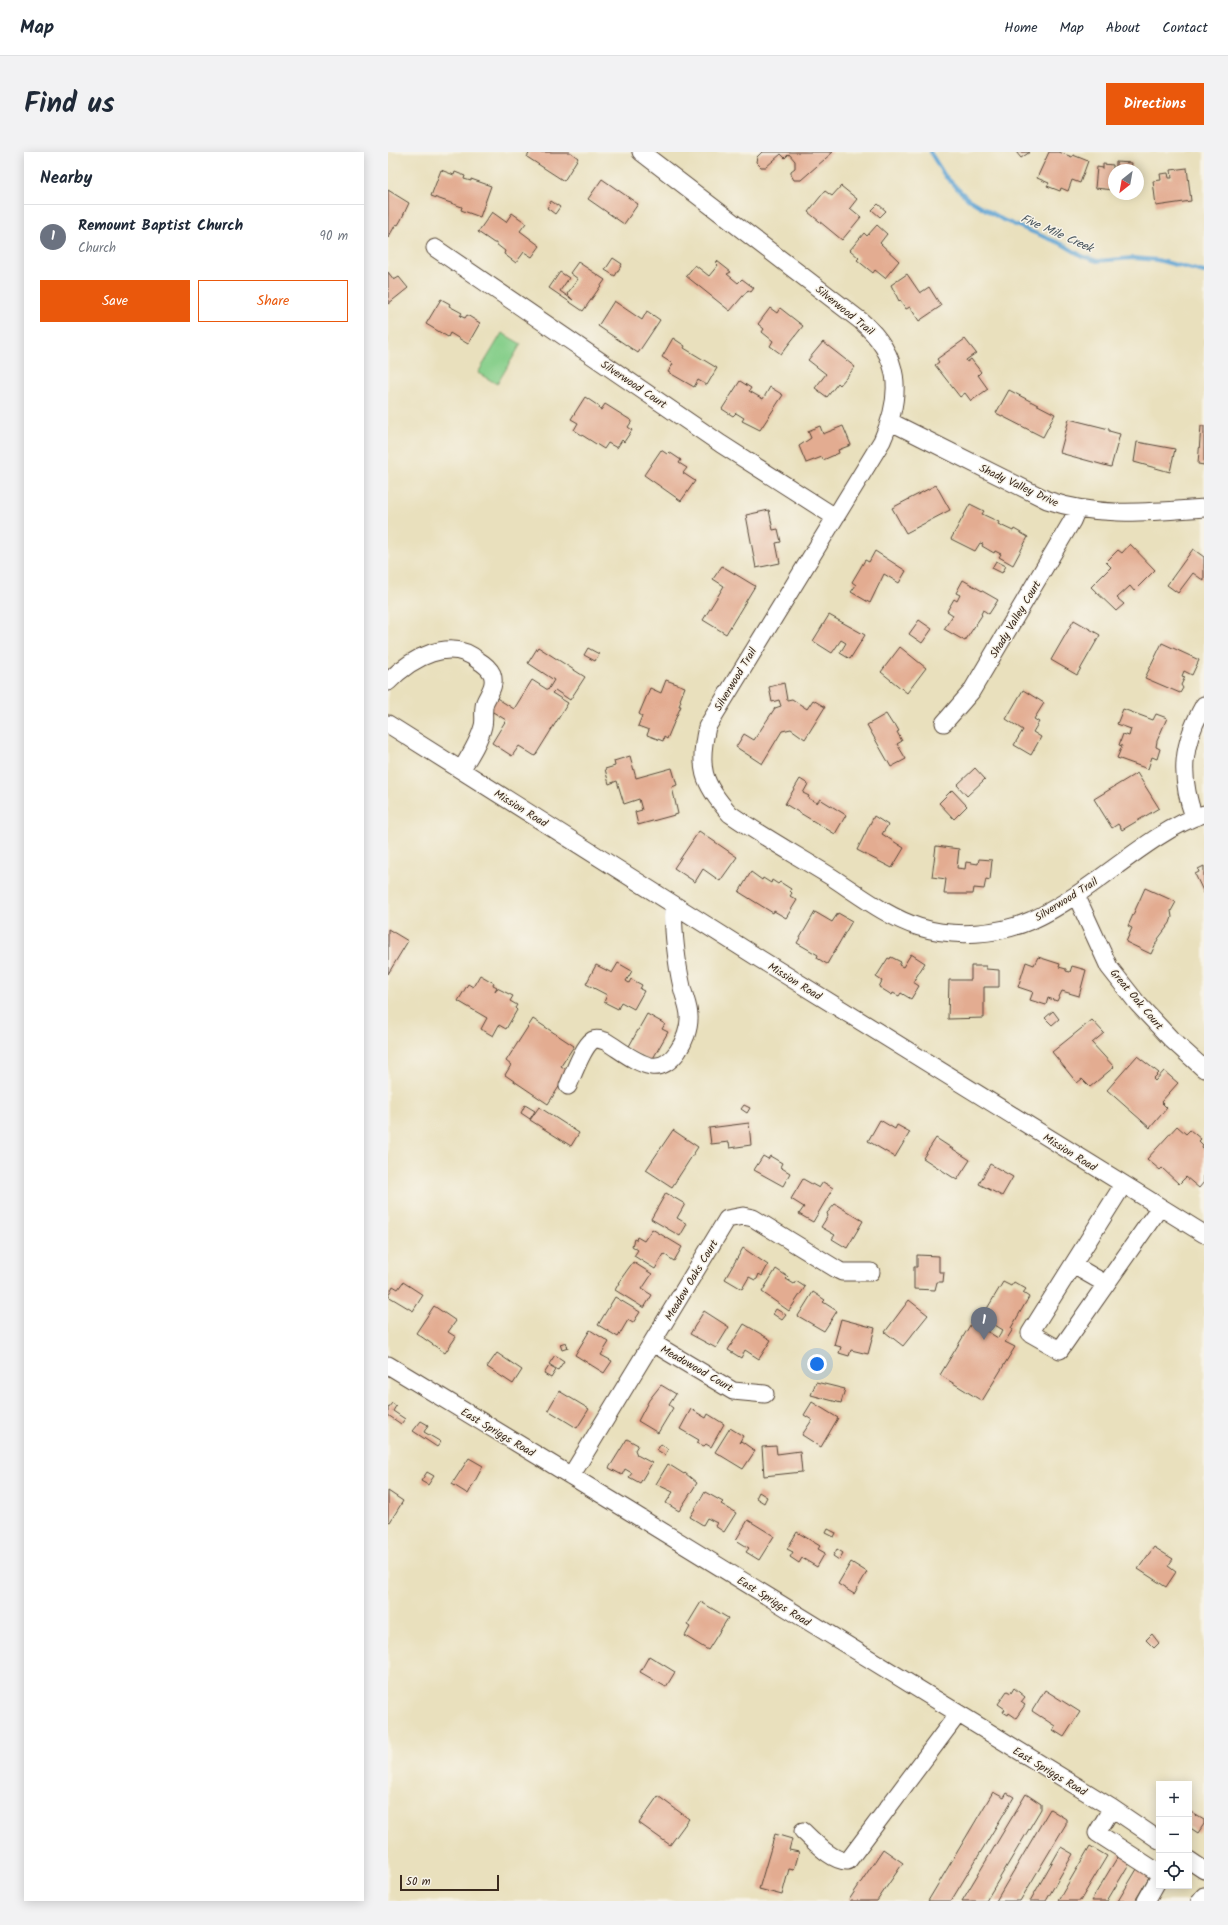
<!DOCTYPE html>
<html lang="en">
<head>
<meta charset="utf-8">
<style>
  :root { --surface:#fff; --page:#f2f2f3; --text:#1f2937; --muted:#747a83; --line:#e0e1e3; --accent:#ea580c }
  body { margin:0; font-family:Kalam,sans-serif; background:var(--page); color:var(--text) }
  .controls { position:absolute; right:12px; bottom:12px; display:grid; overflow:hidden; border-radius:0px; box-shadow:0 2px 10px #0003 }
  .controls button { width:36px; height:36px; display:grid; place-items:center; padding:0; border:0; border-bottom:1px solid var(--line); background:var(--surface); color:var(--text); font:20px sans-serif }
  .compass { position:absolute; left:720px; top:12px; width:36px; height:36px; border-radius:50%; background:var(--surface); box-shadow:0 2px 10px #0003; rotate:211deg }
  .scale { position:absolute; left:12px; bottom:10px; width:99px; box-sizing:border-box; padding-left:4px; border:2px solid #3b2a1e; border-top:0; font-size:11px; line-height:14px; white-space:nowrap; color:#3b2a1e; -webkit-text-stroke:3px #f7f3e8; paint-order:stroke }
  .you { position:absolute; left:429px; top:1212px; width:14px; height:14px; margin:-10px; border:3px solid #fff; border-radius:50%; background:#1a73e8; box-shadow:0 0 0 6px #1a73e833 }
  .badge { display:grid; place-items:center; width:26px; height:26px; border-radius:50%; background:var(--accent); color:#fff; font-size:13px; font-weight:700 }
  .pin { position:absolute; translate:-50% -33px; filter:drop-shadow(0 1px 2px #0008) }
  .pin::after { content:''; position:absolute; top:21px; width:14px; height:12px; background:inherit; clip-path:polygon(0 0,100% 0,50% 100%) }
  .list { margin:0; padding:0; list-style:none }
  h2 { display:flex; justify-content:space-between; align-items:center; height:52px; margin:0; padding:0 16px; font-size:17px }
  h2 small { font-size:13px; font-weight:400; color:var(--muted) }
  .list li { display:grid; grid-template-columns:26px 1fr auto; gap:12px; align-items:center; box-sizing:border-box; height:64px; padding:0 16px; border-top:1px solid var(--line) }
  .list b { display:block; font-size:15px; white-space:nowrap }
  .list p { margin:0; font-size:13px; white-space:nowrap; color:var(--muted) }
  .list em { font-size:13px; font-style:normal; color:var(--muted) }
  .actions { display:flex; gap:8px; padding:12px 16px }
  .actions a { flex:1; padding:9px 0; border:1px solid var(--accent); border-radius:0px; text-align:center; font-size:14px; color:var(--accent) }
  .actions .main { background:var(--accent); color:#fff }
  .icon { flex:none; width:22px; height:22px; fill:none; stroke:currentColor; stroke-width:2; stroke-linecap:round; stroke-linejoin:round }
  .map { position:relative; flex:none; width:816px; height:1749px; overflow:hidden; border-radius:0px }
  header { display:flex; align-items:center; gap:24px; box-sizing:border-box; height:56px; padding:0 20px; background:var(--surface); border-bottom:1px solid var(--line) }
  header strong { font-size:19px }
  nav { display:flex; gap:22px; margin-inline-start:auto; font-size:14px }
  .intro { display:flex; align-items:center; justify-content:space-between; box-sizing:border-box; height:96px; padding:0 24px }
  h1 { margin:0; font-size:28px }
  .button { padding:10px 18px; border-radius:0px; background:var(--accent); color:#fff; font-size:14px; font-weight:700 }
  main { display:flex; gap:24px; padding:0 24px }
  aside { flex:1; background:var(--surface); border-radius:0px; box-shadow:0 2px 10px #0003 }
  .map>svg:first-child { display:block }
</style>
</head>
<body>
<header>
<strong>Map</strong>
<nav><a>Home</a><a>Map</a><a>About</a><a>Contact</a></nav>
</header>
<div class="intro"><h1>Find us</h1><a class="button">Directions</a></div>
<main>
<aside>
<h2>Nearby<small></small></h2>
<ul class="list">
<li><span class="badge" style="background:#6b7280">1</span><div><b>Remount Baptist Church</b><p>Church</p></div><em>90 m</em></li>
</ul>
<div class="actions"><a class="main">Save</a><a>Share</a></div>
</aside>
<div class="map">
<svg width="816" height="1749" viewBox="0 0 816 1749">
  <rect width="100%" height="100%" fill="#f7f3e8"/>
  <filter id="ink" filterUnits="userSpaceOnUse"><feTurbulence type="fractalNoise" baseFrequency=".025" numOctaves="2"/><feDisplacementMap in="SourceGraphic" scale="8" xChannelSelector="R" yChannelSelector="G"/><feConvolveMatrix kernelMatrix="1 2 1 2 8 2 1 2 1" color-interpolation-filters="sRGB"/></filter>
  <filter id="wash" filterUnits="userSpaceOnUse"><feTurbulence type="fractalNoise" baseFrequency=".012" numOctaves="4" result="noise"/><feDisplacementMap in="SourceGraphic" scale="16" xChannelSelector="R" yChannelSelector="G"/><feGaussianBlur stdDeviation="0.9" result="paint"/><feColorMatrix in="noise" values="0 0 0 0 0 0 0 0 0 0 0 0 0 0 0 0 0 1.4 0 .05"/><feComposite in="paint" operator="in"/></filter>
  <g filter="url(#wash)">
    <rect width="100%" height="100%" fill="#e9e0bd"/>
    <path fill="#87cf8b" stroke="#617c54" d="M114 181 133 192 109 232 90 221Z"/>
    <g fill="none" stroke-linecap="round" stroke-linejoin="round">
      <path stroke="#5da3d3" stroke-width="4" d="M542 0 557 24 580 47 615 68 674 92 694 104 709 109 746 106 769 108 816 120"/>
    </g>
    <g id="blocks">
      <path fill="#e3ac91" d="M142 0H182L190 6 176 29 139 5Z
        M374 0H445L413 28H406L403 23V19L407 16V9L401 2 397 6 393 2 378 15H373L368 10 369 5Z
        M628 0H642L633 6Z
        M661 0H671L684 5 685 3 700 9 692 31 684 28 680 39 673 36 672 39 659 34 661 31 649 26Z
        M728 10 744 11 743 18H728Z
        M715 12 725 13 726 38 707 36 709 15 715 16Z
        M799 16 803 49 768 54 765 29 773 28 772 22 780 21 781 26H784L783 18Z
        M53 18 66 23 67 20 77 24 76 27 83 29V27L103 34 92 65 73 58 74 55 43 44Z
        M214 27 250 52 236 72 200 47Z
        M453 34 469 47 462 56 473 65 454 88 420 60 437 39 444 44Z
        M0 38 21 51 13 68 10 73 8 72 0 86Z
        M163 49 172 55 167 62 159 56Z
        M490 52 498 59 492 65 484 58Z
        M104 60 118 70 124 61 138 71 132 79 152 94 144 105 136 100 128 111 116 102 117 99 108 92V91H106L90 80Z
        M489 73 499 82 492 91 511 109 497 126 487 118 485 121 469 108 471 106 462 98 476 81 479 84Z
        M225 106 234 112 227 124 217 118Z
        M329 109 343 120 339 122 350 131 354 127 366 136 363 140 360 138 342 159 298 124 307 113 321 124 330 113 328 111Z
        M190 110 217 128 195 159 161 136 172 120 181 126 172 139 185 148 179 142 190 127 182 121Z
        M0 120 6 128 11 125 20 136 0 152Z
        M519 122 532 141 541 135 553 154 531 169 522 155 518 157 512 148 511 149 503 133Z
        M53 147 62 152 61 154 74 161 72 164 77 166 79 163 92 171 80 192 62 181 60 185 38 172Z
        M226 149 254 168 259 159 272 168 250 201 210 174Z
        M382 156 389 161 392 156 415 174 393 202 382 194 385 189 374 180 376 177 370 172Z
        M285 186 297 194 296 196 329 216 319 233 310 228 306 235 280 220 285 212 274 205Z
        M577 187 588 201 578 208 579 210 583 207 593 220 590 223 600 237 583 249 577 241 572 245 547 213 551 210 549 207Z
        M435 190 467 215 452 233 450 231 439 245 427 236 438 222 420 208Z
        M352 229 363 236 361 239 375 247 382 235 395 243 372 278 354 269 356 266 348 261 345 264 334 257Z
        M621 238 667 262 655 285 608 261Z
        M197 245 212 255 211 257 213 258 217 252 244 269 240 275 244 278 236 290 234 288 229 296 220 291 216 297 186 278 190 271 183 267Z
        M681 267 721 277V279L732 282 723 315 672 301Z
        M432 274 435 282 455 274 463 293 450 298 451 301 435 308 434 305 418 311 411 294 423 286 420 279Z
        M813 274H816V313L810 312Z
        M749 290 787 297 782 320 746 310Z
        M273 298 279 302 281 300 293 308 291 311 299 316 295 321 307 329 293 349 256 323Z
        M548 333 562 358 518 381 504 356Z
        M582 352 596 359 594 362 611 370 610 372 625 379 626 377 640 385 625 413 611 405 613 402 607 399 606 401 594 394 595 392 592 391 587 399 563 387Z
        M381 358 385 378 390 377 393 390 388 391 392 411 368 416 358 363Z
        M742 392 767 418 746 439 742 434 729 446 736 452 728 459 703 435 723 415 718 410 730 398 734 401Z
        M805 397 816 405V429L805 421 790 441 779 433Z
        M487 399 518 419 511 431 496 422 482 451 463 440 468 433 464 430 477 408 481 410Z
        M608 409 618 414 614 421 604 416Z
        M334 414 367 434 338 482 315 468 336 434 325 427Z
        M575 428 610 448 601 462 595 458 593 462 594 463 577 489 556 477 565 463 559 459 566 447 569 449 572 443 568 441Z
        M441 463 477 483 462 507 452 501 458 491 453 488 444 501 425 489Z
        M531 468 544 477 534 491 521 482Z
        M686 468 712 483 689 523 663 508Z
        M774 491 811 508 804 523 796 519 794 524 797 525 793 533 795 536 792 541 757 526Z
        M150 495 197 525 182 548 167 538 164 541 180 551 147 604 131 594 124 604 104 591 118 568 100 557 107 545 126 557 144 528 160 538 166 528 140 511Z
        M512 495 538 516 519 541 493 520Z
        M200 496 211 502 207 509 196 503Z
        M278 528 297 535 292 548 293 549 291 554H293L279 587 276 585 275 589 259 583 261 578 250 574 254 564 251 562 262 536 273 541Z
        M396 531 399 548 404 547 419 557 425 548 437 555 417 587 403 577 394 579 374 612 348 595 356 582 366 588 387 556 393 554 391 548 384 550 381 535Z
        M635 538 656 551 646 567 651 570 645 580 653 585 643 603 626 593 635 578 618 567Z
        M735 557 765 568 768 562 779 566 769 589 768 595 772 597 769 607 764 605 760 617 729 606 734 594 731 593 735 582 741 584 743 577 729 572Z
        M498 562 505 573 507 572 511 579 509 580 514 589 509 592 518 607 503 615 479 573Z
        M242 604 248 626 284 616 289 633 284 635 290 662 250 673 247 660 254 658 251 647 236 652 229 629 221 632 217 617 227 614 226 609Z
        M587 616 597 627 579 644 569 633Z
        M749 621 771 656 734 678 730 672 724 676 706 647Z
        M412 627 420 632 415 641 421 644 420 646 429 651 432 647 458 663 447 682 397 652Z
        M564 638 579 654 566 667 551 651Z
        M486 664 500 673 494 682 516 696 504 716 469 698Z
        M311 679 349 705 332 729 315 717 307 730 286 716Z
        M548 694 571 697 569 716 577 717 578 710 590 712 591 707 604 708 602 728 598 727 596 737 586 736 585 742H556L558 727 544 725Z
        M816 714V741L807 722 811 720 810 717Z
        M363 720 374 728 375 726 383 731 384 728 390 732 392 730 403 737 402 739 404 741 402 744 409 748 398 766 386 759 385 761 351 740Z
        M757 736 788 750 783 759 784 765 782 771 770 787 763 802 738 790 744 776 740 774Z
        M427 760 444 770 450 761 464 769 439 812 429 806 430 803 409 791Z
        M0 777 20 789 0 822Z
        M523 802 537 811 525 830 531 834 523 847 513 841 511 844 505 841 504 843 491 835 494 829 488 825 500 806 502 807 503 805 513 810 511 813 515 815Z
        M650 805 672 812 671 815 678 817V819L682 820 684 814 698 818 691 844 674 839 669 849 660 846 658 853 642 848 645 840 630 835 638 810 646 813Z
        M230 811 244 819 238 829 241 831 243 827 254 833 252 837 256 839 246 857 233 850 230 857 216 850 219 843 198 832 208 813 224 821Z
        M583 814H598V817L611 818V835H596V866L560 867 561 828H583Z
        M92 823 106 831 105 833 109 835 107 839 109 836 125 844 122 849 129 853 127 856 129 858 118 877 111 873 105 884 93 877 99 866 70 849 80 832 85 835Z
        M665 859 671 867 664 873 657 866Z
        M259 862 277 872 274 877 280 880 263 910 240 896Z
        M145 867 186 894 173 914 181 919 160 952 117 923 123 913 118 909Z
        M704 868 716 881 704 891 726 915 702 935 694 927 689 931 664 900Z
        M749 904 771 921 765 927 767 929 776 919 790 931 773 950 779 956 762 976 719 938Z
        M137 953 147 959 142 967 133 961Z
        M356 953 362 956 359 961 353 957Z
        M151 955 191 981 183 994 142 968Z
        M492 968 507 977 509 973 522 980 507 1005 480 989Z
        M361 971 363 993 342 996 341 990 323 992 321 976Z
        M789 974 798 982 802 978 813 987 811 989 815 993 814 995 816 997V1030L811 1036 798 1025 791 1032 774 1016 772 1018 759 1007Z
        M285 978 310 995 284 1035 258 1018Z
        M548 986 582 1008 569 1028 535 1006Z
        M375 1004 380 1007 382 1004 394 1011 392 1015 402 1021 395 1034 366 1018Z
        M602 1012 625 1025 614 1044 591 1032Z
        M415 1027 431 1036 435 1030 445 1036 425 1070 411 1062 416 1055 403 1047Z
        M278 1041 297 1052 289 1066 299 1072 292 1084 263 1067Z
        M447 1052 475 1069 459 1096 444 1087 447 1083 433 1075 440 1064 439 1061Z
        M264 1077 294 1095 286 1109 276 1102 267 1117 246 1104 250 1098 244 1094 246 1087 248 1088 249 1085 256 1089Z
        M355 1096 380 1113 374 1124 371 1122 369 1127 367 1128 361 1125 354 1137 337 1127Z
        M529 1103 551 1104V1120H556L555 1130H549L547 1138 526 1137V1115H529Z
        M245 1110 264 1122 254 1137 264 1143 256 1156 227 1138 231 1131H230Z
        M388 1117 400 1125 398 1127 406 1132 408 1129 417 1135 401 1159 374 1140Z
        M15 1130 35 1143 25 1159 0 1144 5 1134 10 1137Z
        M615 1130 623 1134 626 1130 638 1137 635 1141 641 1145 623 1176 625 1177 617 1190 627 1195 594 1249 552 1223 584 1170 610 1186 615 1178 594 1165Z
        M425 1140 437 1148 435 1150 449 1159 436 1179 410 1164Z
        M227 1145 252 1160 245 1171 240 1168 230 1185 210 1173Z
        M521 1148 540 1163 515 1194 497 1180Z
        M46 1154 68 1169 60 1180 68 1185 57 1201 28 1181Z
        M388 1157 398 1163 394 1168 385 1162Z
        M316 1159 341 1175 328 1196 302 1182Z
        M453 1167 487 1176 480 1202 463 1198 461 1204 451 1201 453 1195 446 1193Z
        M356 1172 383 1188 371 1207 357 1198 353 1206 340 1198Z
        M202 1178 221 1190 213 1203 224 1209 216 1221 187 1203Z
        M178 1190 180 1196 174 1198 172 1192Z
        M109 1201 134 1218 125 1232 99 1215Z
        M167 1203 176 1209 170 1218 161 1212Z
        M161 1214 168 1218 163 1226 156 1222Z
        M428 1230 457 1237 453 1251 423 1243Z
        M273 1233 288 1242 281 1253 285 1256 270 1281 250 1269 261 1248Z
        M171 1239 201 1257 189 1276 160 1258Z
        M424 1250 450 1266 433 1295 414 1283 424 1268 416 1263Z
        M4 1251 8 1254 5 1259 17 1267 13 1272 0 1263V1256Z
        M303 1257 318 1266 320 1262 336 1272 323 1295 318 1292 316 1294 309 1291 311 1288 292 1277Z
        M33 1269 40 1273 36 1280 53 1290 49 1295 25 1279Z
        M342 1276 355 1284 351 1291 353 1289 367 1299 355 1317 327 1300Z
        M239 1287 250 1293 247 1298 249 1303 264 1311 252 1331 241 1325 244 1321 237 1317 234 1323 221 1316Z
        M273 1292 280 1297 277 1303 269 1298Z
        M388 1294 389 1302 412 1299 414 1320 376 1324 374 1295Z
        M81 1306 95 1314 80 1342 64 1332Z
        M280 1312 296 1322 297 1321 309 1331 291 1359 278 1351 285 1340 268 1332Z
        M39 1320 46 1324 40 1333 33 1329Z
        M0 1339 15 1349 2 1370 0 1369Z
        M317 1340 335 1350 333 1352 348 1361 336 1380 327 1374 329 1371 319 1366 315 1373 302 1365Z
        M371 1340 379 1345 376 1351 368 1346Z
        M360 1368 386 1384 371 1408 358 1400 361 1396 348 1388Z
        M440 1377 448 1381 446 1385 438 1381Z
        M409 1380 432 1394 430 1397 437 1401 429 1415 414 1406 411 1411 402 1405 405 1400 399 1397Z
        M766 1395 785 1407 780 1414 788 1420 778 1435 750 1417Z
        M449 1397 455 1401 451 1408 445 1404Z
        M463 1410 479 1420 466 1442 450 1432Z
        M313 1450 340 1466 320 1498 297 1484 302 1475 299 1473Z
        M764 1482 771 1491 766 1496 758 1488Z
        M261 1504 287 1520 278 1535 252 1520Z
        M626 1536 637 1545 633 1550 637 1553 628 1566 621 1561 620 1563 615 1560 617 1557 610 1552 619 1539 623 1541Z
        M657 1538 692 1560 676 1585 665 1578 667 1574 644 1559Z
        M605 1640 616 1646 619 1641 626 1645 563 1749H540Z
        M638 1642 653 1652V1657L598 1749H574Z
        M270 1644 301 1667 282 1693 251 1671Z
        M662 1657 678 1667V1672L632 1749H608Z
        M801 1659 816 1668V1672L810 1681 801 1675Z
        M387 1682 404 1687 401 1698 411 1700 406 1718 401 1717 394 1743 371 1737Z
        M702 1694 719 1704 692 1749H670Z
        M673 1695 685 1702 658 1749H642Z
        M495 1697 515 1711 489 1749H462L461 1748Z
        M732 1701 744 1707 719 1749H703Z
        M752 1712 764 1720 747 1749H730Z"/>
    </g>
  </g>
  <g filter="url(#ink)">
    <use href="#blocks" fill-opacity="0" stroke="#554536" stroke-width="1"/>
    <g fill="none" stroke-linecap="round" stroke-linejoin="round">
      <g stroke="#554536" stroke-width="19">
        <path id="minor" d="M253 0 473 169C513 204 515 242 494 289L319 575C310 615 314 631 342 662 374 684 408 703 442 724 470 742 499 765 531 775 566 786 610 783 644 768 659 762 674 752 688 743 726 718 774 675 816 662
          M47 96 333 292 447 365
          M503 270 659 348C711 366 762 360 816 356
          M0 530C23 506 62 484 91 509 96 512 101 516 104 522 108 533 101 541 97 550 94 559 97 567 95 574 91 590 81 605 73 618
          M556 571 583 540 684 369 689 357
          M0 572 372 807 816 1082
          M806 665C791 623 794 592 816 553
          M688 743 721 815 750 852 783 887 816 917
          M180 934C185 923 195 894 205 888 209 886 213 888 217 889 231 897 247 911 263 914 284 918 301 886 301 867 302 857 296 845 294 835 289 813 284 775 286 753
          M735 1033 642 1181 672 1198 772 1055
          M685 1113 718 1132
          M265 1191 345 1239 377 1242
          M0 1213 241 1359 724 1656 771 1688
          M183 1324 339 1067 355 1064 365 1066 450 1118 454 1120H483
          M724 1656 709 1681 771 1721
          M415 1679C426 1689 444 1710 460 1709L570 1562
          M801 1708 816 1718
          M758 1749 771 1726
          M812 1749 816 1744"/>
      </g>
      <use href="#minor" stroke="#fff" stroke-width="17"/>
    </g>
  </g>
  <g text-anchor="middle" stroke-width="3" stroke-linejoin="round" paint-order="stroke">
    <g font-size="11" fill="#3b2a1e" stroke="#f7f3e8">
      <text transform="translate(457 158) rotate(39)" y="4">Silverwood Trail</text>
      <text transform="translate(246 232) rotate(34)" y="4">Silverwood Court</text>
      <text transform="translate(631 333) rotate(25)" y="4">Shady Valley Drive</text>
      <text transform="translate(627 467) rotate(-59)" y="4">Shady Valley Court</text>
      <text transform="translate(347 527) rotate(-59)" y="4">Silverwood Trail</text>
      <text transform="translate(133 656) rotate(32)" y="4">Mission Road</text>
      <text transform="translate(678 747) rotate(-32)" y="4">Silverwood Trail</text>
      <text transform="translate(407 829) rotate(32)" y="4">Mission Road</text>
      <text transform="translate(749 847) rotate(50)" y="4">Great Oak Court</text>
      <text transform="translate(682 1000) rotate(32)" y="4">Mission Road</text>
      <text transform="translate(303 1128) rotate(-59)" y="4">Meadow Oaks Court</text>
      <text transform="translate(309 1216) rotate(30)" y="4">Meadowood Court</text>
      <text transform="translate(110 1280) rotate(31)" y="4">East Spriggs Road</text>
      <text transform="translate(386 1449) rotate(32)" y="4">East Spriggs Road</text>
      <text transform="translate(662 1619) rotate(31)" y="4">East Spriggs Road</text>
    </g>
    <g font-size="12" font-style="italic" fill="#47545d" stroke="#f7f3e8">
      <text transform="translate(669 81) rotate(24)" y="4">Five Mile Creek</text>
    </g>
  </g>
</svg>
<div class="controls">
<button>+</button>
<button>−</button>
<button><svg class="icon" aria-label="locate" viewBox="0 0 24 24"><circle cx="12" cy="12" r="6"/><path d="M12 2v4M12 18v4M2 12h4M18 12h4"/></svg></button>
</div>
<svg class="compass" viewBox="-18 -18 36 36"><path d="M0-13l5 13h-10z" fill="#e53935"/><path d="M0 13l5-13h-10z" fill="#747a83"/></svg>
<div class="scale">50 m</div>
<div class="you"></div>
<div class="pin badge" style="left:596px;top:1188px;background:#6b7280">1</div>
</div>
</main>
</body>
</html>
